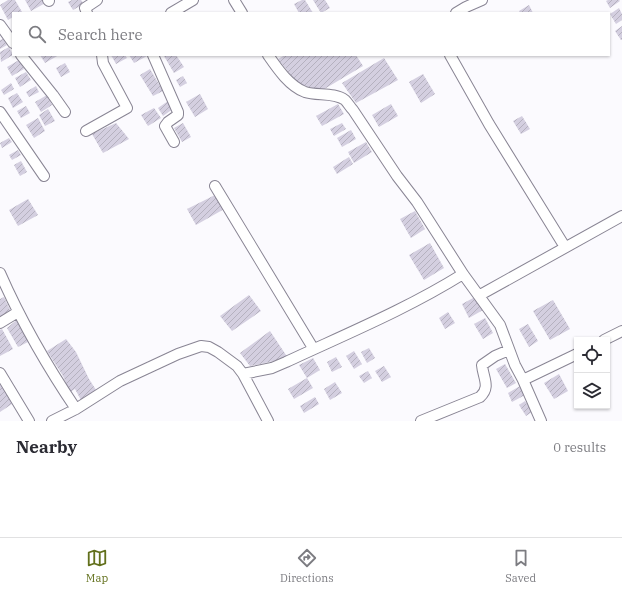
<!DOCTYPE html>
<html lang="en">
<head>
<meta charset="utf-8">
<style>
  :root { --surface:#fff; --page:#f7f7f7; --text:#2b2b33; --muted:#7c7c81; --line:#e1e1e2; --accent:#62701c }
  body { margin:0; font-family:"IBM Plex Serif",serif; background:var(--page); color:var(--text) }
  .controls { position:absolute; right:12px; bottom:12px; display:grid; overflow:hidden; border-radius:0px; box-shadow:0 1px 3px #0004 }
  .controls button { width:36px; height:36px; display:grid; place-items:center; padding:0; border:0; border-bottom:1px solid var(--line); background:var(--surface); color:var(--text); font:20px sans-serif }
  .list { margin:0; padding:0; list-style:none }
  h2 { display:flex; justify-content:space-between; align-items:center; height:52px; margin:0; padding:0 16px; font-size:17px }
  h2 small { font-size:13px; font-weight:400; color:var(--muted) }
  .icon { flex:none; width:22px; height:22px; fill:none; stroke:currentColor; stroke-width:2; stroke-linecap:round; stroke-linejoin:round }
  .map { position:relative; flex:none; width:622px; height:421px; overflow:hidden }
  .search { position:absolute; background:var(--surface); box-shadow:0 1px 3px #0004; left:12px; right:12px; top:12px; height:44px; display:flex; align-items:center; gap:10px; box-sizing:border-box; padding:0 14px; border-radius:0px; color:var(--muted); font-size:15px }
  .sheet { height:116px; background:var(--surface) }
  nav { display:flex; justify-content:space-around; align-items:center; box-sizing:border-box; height:56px; border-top:1px solid var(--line); background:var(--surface); font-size:11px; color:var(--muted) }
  nav a { display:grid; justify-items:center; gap:2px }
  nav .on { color:var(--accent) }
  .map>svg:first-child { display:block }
</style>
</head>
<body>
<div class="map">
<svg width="622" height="421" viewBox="0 0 622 421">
  <defs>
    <pattern id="building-hatch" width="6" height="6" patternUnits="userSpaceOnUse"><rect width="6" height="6" fill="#d4cfe0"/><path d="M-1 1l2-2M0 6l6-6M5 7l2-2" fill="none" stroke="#b5b1bf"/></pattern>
  </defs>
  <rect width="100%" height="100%" fill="#fbfafe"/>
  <path fill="url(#building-hatch)" d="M8 0H15L22 12 13 13V17L8 20 0 5Z
    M25 0H48L49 1 31 11Z
    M72 0H81L84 4 73 10 68 2Z
    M302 0H305L313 13H299L294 4Z
    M313 0H325L330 8 321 13Z
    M608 0H619L620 1 610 8 606 1Z
    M529 5 533 13H520L519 11Z
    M619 8 622 14V20L616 24 610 14Z
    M622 26V40H621L615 31Z
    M3 39 7 45 0 49V40Z
    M9 47 13 55 1 62 0 52Z
    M40 55H59L45 63Z
    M111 55H125L127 58 116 64Z
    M129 55H149L134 63Z
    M165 55H176L184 67 174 73 164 56Z
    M285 55H356L363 66 321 91 297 83 278 59Z
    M384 58 398 80 356 103 342 83Z
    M19 60 24 69 12 76 7 67Z
    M65 63 70 72 61 77 56 68Z
    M150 69 163 91 153 96 140 75Z
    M26 72 31 80 20 87 15 78Z
    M423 74 435 94 421 103 409 82Z
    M183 76 187 83 180 87 176 80Z
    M11 83 14 89 4 95 1 90Z
    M36 86 39 92 29 97 26 92Z
    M17 93 23 102 13 108 8 98Z
    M200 94 208 109 195 117 186 102Z
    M47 95 52 105 41 112 35 102Z
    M168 101 173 109 163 116 158 108Z
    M338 104 344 114 322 126 316 116Z
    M391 104 398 116 379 127 372 115Z
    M26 106 30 113 21 118 17 111Z
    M154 108 161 118 148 126 141 115Z
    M48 109 55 121 45 126 39 115Z
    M522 116 530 129 521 134 513 121Z
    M38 118 45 131 34 138 26 125Z
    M116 123 129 139 103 153 92 134Z
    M183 123 191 137 182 142 174 128Z
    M342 123 346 129 334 136 330 129Z
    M351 130 356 139 342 147 337 138Z
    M9 138 12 142 2 148 0 143Z
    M366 142 372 152 354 163 348 152Z
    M18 150 21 155 12 160 9 155Z
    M349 157 353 164 337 174 333 167Z
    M21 161 27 172 20 176 14 165Z
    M217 194 226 208 196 225 187 209Z
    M28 199 38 215 18 226 9 210Z
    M415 211 425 229 411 238 400 219Z
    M430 243 444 268 424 280 409 255Z
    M249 295 261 311 232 331 220 316Z
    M4 297 11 312 0 318V299Z
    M475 297 483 310 469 318 462 304Z
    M553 300 570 329 550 340 533 311Z
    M448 312 455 323 445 329 439 318Z
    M485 318 493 333 483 339 474 324Z
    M18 319 30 341 18 347 7 328Z
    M528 324 538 341 529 347 519 329Z
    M2 329 13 349 0 356V330Z
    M270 331 288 358 250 366 240 353Z
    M66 339 76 352 89 379 98 393 82 402 75 389 70 392 63 376 47 351Z
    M369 348 375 358 367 363 361 352Z
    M354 351 362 364 354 369 346 356Z
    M336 357 342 367 332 372 327 362Z
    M313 358 320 370 307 378 299 365Z
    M505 364 516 383 507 388 496 369Z
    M384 366 391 377 382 382 375 371Z
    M368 371 372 378 364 383 359 376Z
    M559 374 568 391 554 399 544 383Z
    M0 378 15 402 0 412Z
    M307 378 313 388 294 399 288 389Z
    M335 382 342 393 330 400 324 389Z
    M520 386 525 395 512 402 508 393Z
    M315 397 319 404 304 413 300 406Z
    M525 401 532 412 526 416 519 405Z"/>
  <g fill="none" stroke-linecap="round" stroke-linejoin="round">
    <g stroke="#898594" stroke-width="12">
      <path id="minor" d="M48 0 49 1
        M234 0 242 13
        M87 13 85 8 97 0
        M171 13 193 0
        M456 13 466 7 482 0
        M0 25 13 43
        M21 55 53 95 65 112
        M153 55 178 112V115L168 122 165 126 174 142
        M268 55C277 68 289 86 305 92 317 96 334 92 345 100 348 103 350 107 353 110L397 176 417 202 463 274 500 325 515 365 523 380 541 421
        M450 55 489 124 565 247
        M0 112 44 176
        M86 131 127 108 103 63 102 55
        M215 186 313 348
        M0 273C21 321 47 366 76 409
        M480 295 622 216
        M0 323 18 312
        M604 340 622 331
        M0 373 29 421
        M243 374 272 368 286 362C346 334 407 309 463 274
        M523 380 577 354
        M52 421 76 409 120 381 178 354 201 346 209 347 218 352 237 366 243 374 268 421
        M421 421 480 397C491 387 483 378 482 365L495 356 509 350"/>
    </g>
    <use href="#minor" stroke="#fff" stroke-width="10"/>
  </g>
</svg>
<div class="controls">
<button><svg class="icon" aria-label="locate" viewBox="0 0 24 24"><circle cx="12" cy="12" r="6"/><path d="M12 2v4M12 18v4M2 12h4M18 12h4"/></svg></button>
<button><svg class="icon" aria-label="layers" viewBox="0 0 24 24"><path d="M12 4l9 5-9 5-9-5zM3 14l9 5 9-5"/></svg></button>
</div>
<div class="search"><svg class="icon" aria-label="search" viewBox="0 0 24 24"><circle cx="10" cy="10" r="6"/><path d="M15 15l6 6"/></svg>Search here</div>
</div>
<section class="sheet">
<h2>Nearby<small>0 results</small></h2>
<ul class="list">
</ul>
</section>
<nav>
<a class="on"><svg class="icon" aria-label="map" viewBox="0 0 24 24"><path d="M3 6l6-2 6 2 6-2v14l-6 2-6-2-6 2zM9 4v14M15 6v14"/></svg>Map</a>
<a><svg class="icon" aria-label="directions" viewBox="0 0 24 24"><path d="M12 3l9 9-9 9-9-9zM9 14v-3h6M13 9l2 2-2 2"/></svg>Directions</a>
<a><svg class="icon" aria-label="saved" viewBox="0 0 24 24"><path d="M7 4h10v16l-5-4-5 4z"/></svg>Saved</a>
</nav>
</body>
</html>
